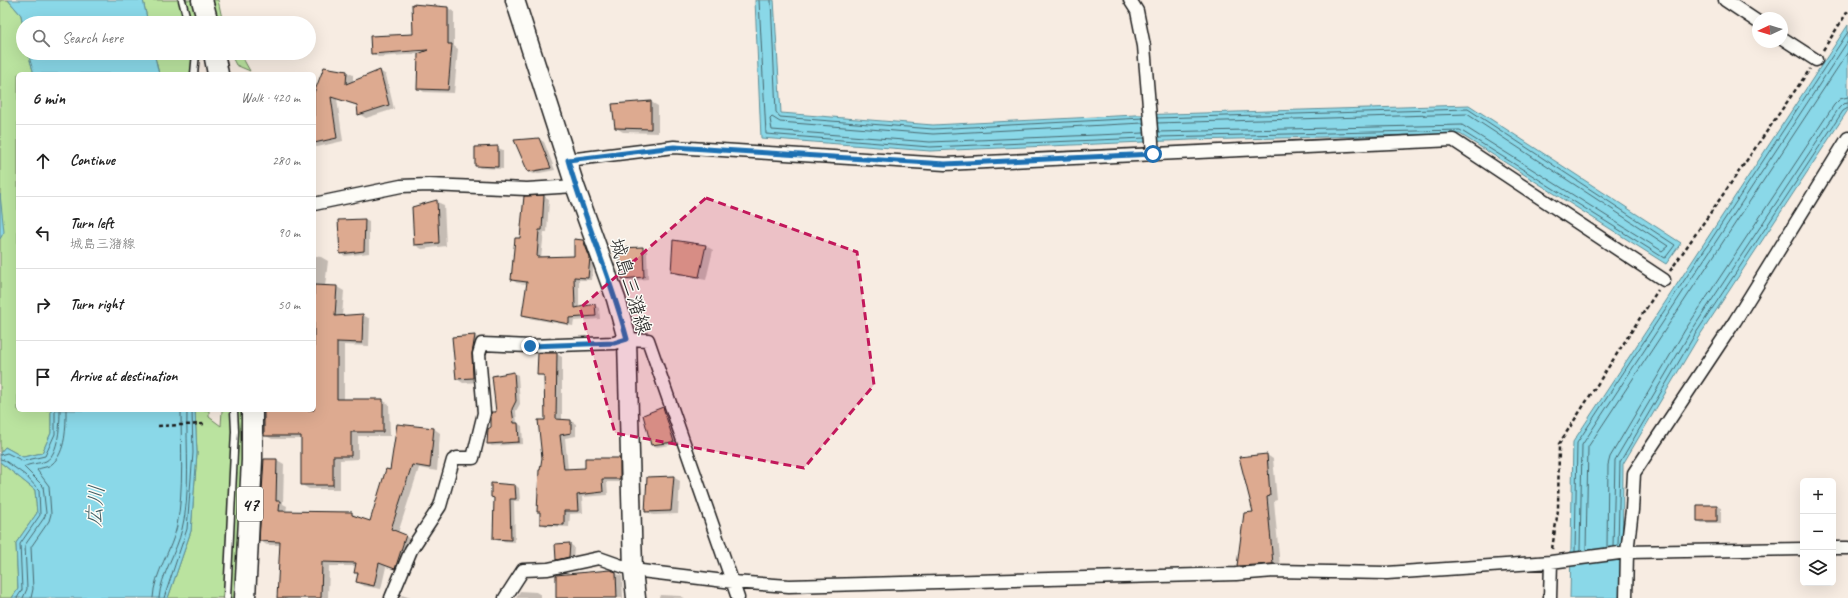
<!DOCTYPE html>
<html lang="en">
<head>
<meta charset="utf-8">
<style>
  :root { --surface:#fff; --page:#f6f6f6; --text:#222; --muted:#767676; --line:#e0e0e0 }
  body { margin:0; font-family:Caveat,"Klee One",sans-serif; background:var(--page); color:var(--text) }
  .controls { position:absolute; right:12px; bottom:12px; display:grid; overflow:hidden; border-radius:6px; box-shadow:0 4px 16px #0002 }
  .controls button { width:36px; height:36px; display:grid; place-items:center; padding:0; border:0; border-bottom:1px solid var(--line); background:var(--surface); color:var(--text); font:20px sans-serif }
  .compass { position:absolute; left:1752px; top:12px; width:36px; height:36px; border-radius:50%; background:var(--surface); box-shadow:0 4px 16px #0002; rotate:266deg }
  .stop { position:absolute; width:12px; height:12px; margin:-9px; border:3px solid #1f6fb2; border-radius:50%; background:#fff }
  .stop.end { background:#1f6fb2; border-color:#fff; box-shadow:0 1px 4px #0008 }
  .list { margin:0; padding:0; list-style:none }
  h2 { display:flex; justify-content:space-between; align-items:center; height:52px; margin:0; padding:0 16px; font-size:17px }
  h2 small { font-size:13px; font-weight:400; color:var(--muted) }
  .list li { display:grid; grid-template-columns:26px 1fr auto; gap:12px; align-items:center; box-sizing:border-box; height:72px; padding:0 16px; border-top:1px solid var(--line) }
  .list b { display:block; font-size:15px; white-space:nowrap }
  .list p { margin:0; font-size:13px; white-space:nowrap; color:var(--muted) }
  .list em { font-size:13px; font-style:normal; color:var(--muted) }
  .icon { flex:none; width:22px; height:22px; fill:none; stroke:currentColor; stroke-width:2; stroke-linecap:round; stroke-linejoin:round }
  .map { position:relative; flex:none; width:1848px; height:598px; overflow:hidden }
  .search { position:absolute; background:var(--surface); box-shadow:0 4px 16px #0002; left:16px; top:16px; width:300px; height:44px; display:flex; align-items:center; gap:10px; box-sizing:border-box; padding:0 14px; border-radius:22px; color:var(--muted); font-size:15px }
  .panel { position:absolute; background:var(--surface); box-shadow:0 4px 16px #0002; left:16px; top:72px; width:300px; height:340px; border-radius:6px }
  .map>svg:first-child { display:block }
</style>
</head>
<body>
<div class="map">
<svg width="1848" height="598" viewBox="0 0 1848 598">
  <rect width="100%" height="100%" fill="#f7ece2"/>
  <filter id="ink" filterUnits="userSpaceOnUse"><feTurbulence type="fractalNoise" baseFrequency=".025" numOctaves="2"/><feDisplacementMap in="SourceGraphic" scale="8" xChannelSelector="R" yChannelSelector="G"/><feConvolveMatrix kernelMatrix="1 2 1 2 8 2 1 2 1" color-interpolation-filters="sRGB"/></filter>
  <g filter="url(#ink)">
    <path fill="#bae39f" stroke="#6b805e" d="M0 0H8L21 15 23 26V53H28L34 74H18V410H51V433L42 453 23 457 5 447 0 453Z
      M143 0H191L198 23H148Z
      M210 0H218L223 23H216Z
      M154 53H205L190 74H159Z
      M230 53H240L250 71 236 65Z
      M195 410H209V417L221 426 222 410H243L238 598H168L191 531 197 453Z
      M0 462 35 490 37 513 16 543 18 589 12 598H0Z"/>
    <path fill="#8ad8e8" stroke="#5e8d96" d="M8 0H143L148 23H23V26L21 15Z
      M755 0H774L781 113 933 125 1136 115 1469 105 1681 243 1666 264 1460 134 1191 140 930 151 761 138Z
      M1848 25V110L1698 338 1623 464 1622 598H1570L1573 442Z
      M28 53H154L159 74H34Z
      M0 194 4 232 0 239Z
      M51 410H195L197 453 191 531 168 598H12L18 589 16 543 37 513 35 490 0 462V453L5 447 23 457 42 453 51 433Z"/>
    <path fill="#0003" fill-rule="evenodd" d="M448 8 454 12V46L458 49 454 93 424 92 418 88 419 54 378 57 372 53 414 35ZM433 49V51L377 54V52Z
      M380 71 386 75 394 109 366 118 359 114 358 106 337 99 343 141 317 147 314 146V95L347 72 353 75V83Z
      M651 102 658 106V133L623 132 616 128 613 105Z
      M539 139 544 142 555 170 534 174 529 172Z
      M476 148H498L503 150V169L480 168 476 165Z
      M544 196 549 199 547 232H544L541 258 575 257 583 241 588 243 594 261 592 280H579V308L594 305 599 308 600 319 574 321 573 326 528 318 523 315 528 284 517 283 512 280 521 239 525 197Z
      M437 202 444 205 446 246 422 249 415 245 413 207Z
      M365 220 369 222V253L345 256 341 253 339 221Z
      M674 241 706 246 713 250 706 280 679 275 672 271Z
      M643 248 647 251 648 279 628 281 623 278Z
      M314 256 321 257 328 261 325 286 337 287 344 291 342 316 363 315 370 319 369 346 344 345V400H382L389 404 390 436H358V459L340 460V489H309L302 485V439H272L264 435V410H314Z
      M475 336 481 340 480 382 463 383 457 379Z
      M557 354 562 357V420L571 421 576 424V436L565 438 568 470 586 469 619 459 625 462V482H607L608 495 582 497 583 513 570 514 569 527 546 526 541 523V513L538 511 546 421 545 377 538 374Z
      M514 373 518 375 520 404 516 411 517 423 522 426 523 444 492 446 488 444 489 430 492 427Z
      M663 408 667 410 678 444 657 447 652 445Z
      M433 428 440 433 437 471 419 468 398 533 413 540 402 572 386 567 381 589 364 586 357 581 358 574 355 572 356 566H329L328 598H278L281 545H267L260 541 264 460H277L284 464 283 504 287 506 286 512 351 513 370 523 391 471Z
      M1267 455 1273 459 1277 500 1274 501 1280 567 1245 570 1238 566 1254 513Z
      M673 477 680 481 678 514 653 515 646 511Z
      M515 485 519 488 520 501H514L515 542 499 541 494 539 495 499 492 497Z
      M1716 506 1721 508V523H1702L1698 521Z
      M570 544 574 547 573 559 561 562 557 559Z
      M615 573 622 576 623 598H557Z
      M520 591 536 592 541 595V598H516Z
      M402 595 411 598H400Z
      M660 595 680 596 685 598H659Z"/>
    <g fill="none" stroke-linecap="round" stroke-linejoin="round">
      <path stroke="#48676e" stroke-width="1" d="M759 0 766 134 930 147 1145 138
        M771 0 776 112 780 117 933 129 1143 118
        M1157 118 1468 109 1675 245 1666 257 1664 258 1460 130 1159 137
        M1143 123 933 134 780 122 772 117 770 119 772 130 930 142 1144 133
        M1157 123 1467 114 1668 246 1662 251 1462 125 1158 132
        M0 455 7 453 23 461 45 456 55 434V410
        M0 459 4 460 25 475 39 490 40 515 20 544 22 590 17 598
        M1618 546 1620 462 1694 336 1843 111 1848 108
        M1613 547 1615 460 1690 333 1839 108 1843 104 1848 103
        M1607 548 1608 465 1610 457 1685 330 1834 105 1840 99 1848 97
        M1586 550 1588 447 1848 52
        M1580 551 1582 445 1848 41
        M1575 552 1577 443 1848 32
        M23 598 27 589 25 545 44 518 46 513 43 486 24 467C30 463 39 464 46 461 59 454 60 423 60 410
        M31 598 33 589 31 547 49 521 51 514 49 486 37 470C41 467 47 468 52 464 66 452 66 427 66 410
        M153 598C154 573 172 550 177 526 184 488 181 448 181 410
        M159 598C161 574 177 552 182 529 191 495 186 446 187 410
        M164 598 187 529 193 453 192 410"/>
    </g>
    <path fill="#ddaa90" stroke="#1c1c1c" d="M412 4 448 7V44H452L448 90 417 89 418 54 428 50 371 54 370 36 413 34Z
      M324 67 347 71 346 84 380 70 389 105 358 115 357 105 331 97 337 138 314 143V93Z
      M651 101V129L615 128 612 104Z
      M539 138 551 168 528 172 514 140Z
      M498 146V167L475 166V147Z
      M544 195 542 230H539L537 257 574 256V239L583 240 590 258 588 278 574 277 575 308 595 304 596 316 569 318V324L522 315 527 282 511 280 515 238H520L524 196Z
      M437 200 439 243 414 245 412 207Z
      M365 219 364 251 340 254 338 220Z
      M673 240 706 245 699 277 671 272Z
      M643 247 644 277 622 279 619 248Z
      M314 285 337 286 335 316 363 314 362 343 337 342V399H383V432H351V456H333V485H301V436H264V410H314Z
      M475 335 472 354 473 378 456 379 452 337Z
      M538 353H557L556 419 571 420V433L560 435 564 469 585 468V458H620V479H602L603 492 577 495 578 511H564V525L540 524V512H537L539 470H540L542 458 538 420H545L544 375H537Z
      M514 372 516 401 512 409 514 423H518L519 442 487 444 488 429 491 427V412H496L492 376Z
      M663 407 674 442 651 445 643 415Z
      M397 424 434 428 430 468 412 465 391 529 406 535 395 569 379 563 374 586 356 582 358 573H354L356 563 322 562 321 598H277L280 542 259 541 264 459H277L276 501H280L279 511 352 512V515L370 521 386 469 390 470Z
      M1267 454 1270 496 1267 497 1273 564 1237 566 1244 513 1253 512 1239 457Z
      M674 476 671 511 645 512 647 477Z
      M491 483 515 485 516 499H510L511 540 493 539 494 498 491 497Z
      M1697 505H1717V521H1697Z
      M570 543 569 557 556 560 555 544Z
      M610 570 616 572 617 598H556V575Z"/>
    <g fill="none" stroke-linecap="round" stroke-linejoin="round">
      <g stroke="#1c1c1c" stroke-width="9">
        <path id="lane" d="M182 0 188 23
          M194 74 196 53
          M227 598 235 431 234 410"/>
      </g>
      <g stroke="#1c1c1c" stroke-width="15">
        <path id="street" d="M1130 0 1137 11 1144 46 1153 154
          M1725 0 1758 22
          M1782 38 1816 60
          M568 160 674 147 945 164 1453 140 1664 280
          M314 204 401 186 429 185 527 189 575 186
          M1833 548H1848
          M391 598 411 550 440 506 453 460 457 458H473L484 413 479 354 482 344 530 346 614 343 627 339 648 340 738 598
          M505 598 523 570 548 569 599 558 633 570 733 582 789 586 1236 574 1274 571 1387 573 1551 562 1627 552 1803 549
          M1550 598 1551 562
          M1626 598 1627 552 1632 510 1634 473 1735 321 1848 138"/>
      </g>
      <g stroke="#1c1c1c" stroke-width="21">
        <path id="secondary" d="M515 0 575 186 616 299 627 339 633 570 636 598"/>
      </g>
      <g stroke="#1c1c1c" stroke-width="23">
        <path id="primary" d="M202 0 208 23
          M214 53 218 74
          M245 598 252 460V410"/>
      </g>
      <path stroke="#1c1c1c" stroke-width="2.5" stroke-dasharray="4 3" stroke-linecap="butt" d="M1823 50 1848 11
        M1670 271 1810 69
        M158 426 205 424
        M1552 549 1558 510 1559 444 1658 290"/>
      <use href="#lane" stroke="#fdfcf7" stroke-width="6"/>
      <use href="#street" stroke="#fdfcf7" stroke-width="12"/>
      <use href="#secondary" stroke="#fdfcf7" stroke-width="18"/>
      <use href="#primary" stroke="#fdfcf7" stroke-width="20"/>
    </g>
  </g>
  <g fill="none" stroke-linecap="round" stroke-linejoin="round" filter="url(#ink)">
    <path stroke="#1f6fb2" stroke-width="5" d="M530 346 614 343 627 339C611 278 585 221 568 160L674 147 945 164 1153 154"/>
  </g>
  <path fill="#c2185b" fill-opacity="0.2" stroke="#c2185b" stroke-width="3" stroke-dasharray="8 5" stroke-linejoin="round" d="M706 198 857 252 874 385 804 468 615 433 580 308Z"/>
  <g text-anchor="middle" stroke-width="3" stroke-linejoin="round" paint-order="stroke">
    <rect fill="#fdfcf7" stroke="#605f5e" stroke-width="1" x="237" y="487" width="26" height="34" rx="3"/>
    <g font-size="19" font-weight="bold" fill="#1c1c1c">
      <text x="250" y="511">47</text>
    </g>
    <g font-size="20" fill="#1c1c1c" stroke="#fdfcf7">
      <text transform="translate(631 286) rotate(73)" y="7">城島三潴線</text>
    </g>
    <g font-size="21" font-style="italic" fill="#425e63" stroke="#fdfcf7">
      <text transform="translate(95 506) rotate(-85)" y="7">広川</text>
    </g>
  </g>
</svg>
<div class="controls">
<button>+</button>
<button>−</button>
<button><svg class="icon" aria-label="layers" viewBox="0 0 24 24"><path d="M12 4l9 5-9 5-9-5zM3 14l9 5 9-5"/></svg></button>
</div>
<svg class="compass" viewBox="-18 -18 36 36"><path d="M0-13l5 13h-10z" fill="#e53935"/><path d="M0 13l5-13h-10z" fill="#767676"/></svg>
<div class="stop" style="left:1153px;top:154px"></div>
<div class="stop end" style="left:530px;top:346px"></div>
<div class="search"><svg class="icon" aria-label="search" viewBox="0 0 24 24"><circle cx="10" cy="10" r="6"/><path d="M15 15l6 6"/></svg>Search here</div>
<section class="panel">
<h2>6 min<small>Walk · 420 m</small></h2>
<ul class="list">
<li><svg class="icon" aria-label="ahead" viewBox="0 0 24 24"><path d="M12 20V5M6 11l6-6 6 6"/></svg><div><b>Continue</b></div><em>280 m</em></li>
<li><svg class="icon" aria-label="left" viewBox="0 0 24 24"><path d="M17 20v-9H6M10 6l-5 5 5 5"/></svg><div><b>Turn left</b><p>城島三潴線</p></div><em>90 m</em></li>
<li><svg class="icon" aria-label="right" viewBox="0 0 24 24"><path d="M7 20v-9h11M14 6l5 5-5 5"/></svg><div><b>Turn right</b></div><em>50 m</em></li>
<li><svg class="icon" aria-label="arrive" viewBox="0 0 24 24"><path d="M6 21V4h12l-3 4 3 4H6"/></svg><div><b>Arrive at destination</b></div></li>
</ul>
</section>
</div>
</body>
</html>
